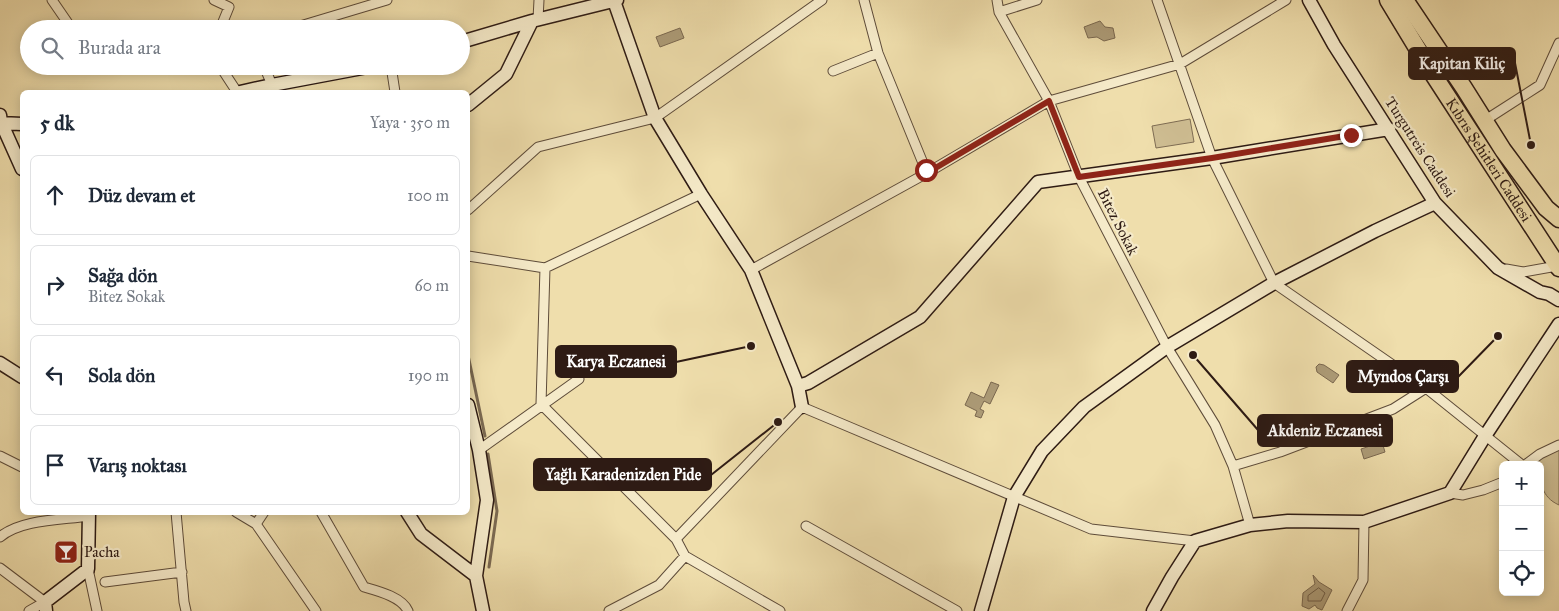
<!DOCTYPE html>
<html lang="tr">
<head>
<meta charset="utf-8">
<style>
  :root { --surface:#fff; --page:#f6f6f7; --text:#1f2937; --muted:#747a83; --line:#e0e1e3 }
  body { margin:0; font-family:"IM FELL Great Primer",serif; background:var(--page); color:var(--text) }
  .controls { position:absolute; right:15px; bottom:15px; display:grid; overflow:hidden; border-radius:8px; box-shadow:0 2px 12px #0003 }
  .controls button { width:45px; height:45px; display:grid; place-items:center; padding:0; border:0; border-bottom:1px solid var(--line); background:var(--surface); color:var(--text); font:25px sans-serif }
  .stop { position:absolute; width:15px; height:15px; margin:-11px; border:4px solid #8f2418; border-radius:50%; background:#fff }
  .stop.end { background:#8f2418; border-color:#fff; box-shadow:0 1px 5px #0008 }
  .list { margin:0; padding:0; list-style:none }
  h2 { display:flex; justify-content:space-between; align-items:center; height:65px; margin:0; padding:0 20px; font-size:21px }
  h2 small { font-size:16px; font-weight:400; color:var(--muted) }
  .list li { display:grid; grid-template-columns:32px 1fr auto; gap:15px; align-items:center; box-sizing:border-box; height:80px; margin:0 10px 10px; padding:0 10px; border:1px solid var(--line); border-radius:8px }
  .list b { display:block; font-size:19px; white-space:nowrap }
  .list p { margin:0; font-size:16px; white-space:nowrap; color:var(--muted) }
  .list em { font-size:16px; font-style:normal; color:var(--muted) }
  .icon { flex:none; width:28px; height:28px; fill:none; stroke:currentColor; stroke-width:2; stroke-linecap:round; stroke-linejoin:round }
  .map { position:relative; flex:none; width:1559px; height:611px; overflow:hidden }
  .search { position:absolute; background:var(--surface); box-shadow:0 2px 12px #0003; left:20px; top:20px; width:450px; height:55px; display:flex; align-items:center; gap:12px; box-sizing:border-box; padding:0 18px; border-radius:28px; color:var(--muted); font-size:19px }
  .panel { position:absolute; background:var(--surface); box-shadow:0 2px 12px #0003; left:20px; top:90px; width:450px; height:425px; border-radius:8px }
  .map>svg:first-child { display:block }
</style>
</head>
<body>
<div class="map">
<svg width="1559" height="611" viewBox="0 0 1559 611">
  <rect width="100%" height="100%" fill="#efdeac"/>
  <filter id="stains"><feTurbulence type="fractalNoise" baseFrequency=".004" numOctaves="4"/><feColorMatrix values="0 0 0 0 .2 0 0 0 0 .09 0 0 0 0 .02 0 0 0 .5 -.17"/></filter>
  <radialGradient id="worn" r=".72"><stop offset=".6" stop-color="#630" stop-opacity="0"/><stop offset="1" stop-color="#630" stop-opacity=".3"/></radialGradient>
  <path fill="#cebd92" stroke="#7e6c53" d="M1190 119 1194 142 1156 148 1152 126Z
    M1559 448V505C1541 497 1540 482 1540 465H1533L1542 456Z"/>
  <path fill="#ad9c78" stroke="#7a6850" d="M1100 21 1105 27 1113 28 1115 38 1104 41 1097 37 1088 38 1084 27Z
    M680 28 684 38 660 47 656 37Z
    M1319 364 1324 365 1339 375 1333 383 1317 372 1316 367Z
    M991 382 999 385 990 404 984 401 980 409 984 411 981 418 975 416 977 411 965 405 971 392 984 398Z
    M1382 442 1385 452 1364 459 1361 449Z
    M1313 575 1319 582 1332 590 1322 610 1317 608 1315 605 1309 609 1302 606 1303 593 1315 584Z"/>
  <g fill="none" stroke-linecap="round" stroke-linejoin="round">
    <path stroke="#6e5c46" stroke-width="1" d="M1319 588 1325 593 1321 601H1308V596Z"/>
    <path stroke="#7a6850" stroke-width="3" d="M468 355 485 436
      M488 454 497 511 489 567"/>
    <g stroke="#5e4c3a" stroke-width="11">
      <path id="street" d="M52 0 72 29
        M214 0 229 7 220 29
        M864 0 878 53 927 173
        M997 0 999 12 1049 101 1079 177 1167 347 1215 425 1233 466 1250 525
        M1157 0 1212 158 1274 283 1426 388 1522 465
        M999 12 1037 0
        M538 19 539 0
        M290 29 387 0
        M220 66 237 92
        M264 66 272 85
        M391 66 395 92
        M833 71 878 53
        M1484 121 1540 85 1559 43
        M468 210 538 147 655 118 822 0
        M468 256 545 268 701 194
        M545 268 541 404 676 539
        M1506 269 1523 272 1557 266
        M751 270 927 173 1049 101 1180 64 1286 0
        M479 450 579 379
        M0 456 22 467
        M1525 465 1540 454 1559 445
        M1233 466 1280 452 1393 409 1426 388
        M1450 493 1463 495 1483 490 1503 482
        M176 512 184 602 186 611
        M236 512 256 524 316 611
        M321 512 364 587C378 591 402 597 408 611
        M256 524 264 512
        M806 526 957 611
        M0 537C21 519 62 520 89 516
        M685 556 780 611
        M0 568 45 602 29 611
        M88 569 97 611
        M105 582 182 572
        M609 611 659 585 685 556 676 539 802 407 1091 529 1195 541
        M1347 611 1363 580 1364 522"/>
    </g>
    <g stroke="#2e1b14" stroke-width="15">
      <path id="secondary" d="M1309 0 1334 45 1435 203 1498 268 1540 292 1549 294 1559 300
        M614 1 655 118 701 194 751 270 798 386 802 407
        M461 42 532 21 617 0
        M240 92 272 85 373 66
        M468 105 506 74 532 21
        M0 115 1 122 22 169
        M0 123 22 124
        M0 363 22 377
        M798 386 808 383 920 317 1038 182 1212 158 1389 129
        M468 405 479 450 487 500 476 576
        M407 512 421 534 476 576 483 611
        M46 611 45 602 88 569 89 512
        M981 611 1014 497 1042 451 1084 407 1167 347 1274 283 1375 231 1435 203
        M1153 611 1172 577 1195 541 1250 525 1288 521 1364 522 1450 493 1485 436 1559 324"/>
    </g>
    <g stroke="#2e1b14" stroke-width="19">
      <g id="highway">
        <path id="s1" d="M1388 0 1431 71 1559 268"/>
        <path d="M1405 0 1464 88 1503 150 1546 208 1559 219"/>
      </g>
    </g>
    <use href="#street" stroke="#f5eac9" stroke-width="9"/>
    <use href="#secondary" stroke="#f5eac9" stroke-width="12"/>
    <use href="#highway" stroke="#efdeac" stroke-width="16"/>
  </g>
  <g fill="none" stroke-linecap="round" stroke-linejoin="round">
    <path stroke="#8f2418" stroke-width="6" d="M926 170 927 173 1049 101 1079 177 1212 158 1351 135"/>
  </g>
  <defs>
    <g id="bar-square" transform="scale(1.25)"><rect x="-9" y="-9" width="18" height="18" rx="4" fill="#8f2418" stroke="#f5eac9"/><path d="M-6-5H6L.8 .8V4.5H3.5V6h-7V4.5H-.8V.8Z" fill="#fff"/></g>
  </defs>
  <g fill-rule="evenodd">
    <use href="#bar-square" x="66" y="552"/>
  </g>
  <g text-anchor="middle" stroke-width="4.5" stroke-linejoin="round" paint-order="stroke">
    <g font-size="15" fill="#2e1b14" stroke="#f5eac9">
      <text transform="translate(1420 147) rotate(57)" y="5">Turgutreis Caddesi</text>
      <text dy="5" stroke="none"><textPath href="#s1" startOffset="189">Kıbrıs Şehitleri Caddesi</textPath></text>
      <text transform="translate(1118 222) rotate(63)" y="5">Bitez Sokak</text>
    </g>
    <g font-size="15" fill="#2e1b14" stroke="#f5eac9" text-anchor="start">
      <text x="84" y="557">Pacha</text>
    </g>
  </g>
  <path fill="none" stroke="#2e1b14" stroke-width="2" d="M1531 145L1515 63M751 346L676 362M1498 336L1458 377M1193 355L1258 430M778 422L711 475"/>
  <g fill="#2e1b14" stroke="#f5eac9" stroke-width="2">
    <circle cx="1531" cy="145" r="5"/>
    <circle cx="751" cy="346" r="5"/>
    <circle cx="1498" cy="336" r="5"/>
    <circle cx="1193" cy="355" r="5"/>
    <circle cx="778" cy="422" r="5"/>
  </g>
  <g fill="#2e1b14" stroke="#2e1b14" stroke-width="2">
    <rect x="1409" y="48" width="106" height="31" rx="5"/>
    <rect x="556" y="346" width="120" height="31" rx="5"/>
    <rect x="1347" y="361" width="111" height="31" rx="5"/>
    <rect x="1258" y="415" width="134" height="31" rx="5"/>
    <rect x="534" y="459" width="177" height="31" rx="5"/>
  </g>
  <g font-size="16" text-anchor="middle" font-weight="bold" fill="#fff">
    <text x="1462" y="69">Kapitan Kiliç</text>
    <text x="616" y="367">Karya Eczanesi</text>
    <text x="1403" y="382">Myndos Çarşı</text>
    <text x="1325" y="436">Akdeniz Eczanesi</text>
    <text x="623" y="480">Yağlı Karadenizden Pide</text>
  </g>
  <rect width="100%" height="100%" filter="url(#stains)"/>
  <rect width="100%" height="100%" fill="url(#worn)"/>
</svg>
<div class="controls">
<button>+</button>
<button>−</button>
<button><svg class="icon" aria-label="locate" viewBox="0 0 24 24"><circle cx="12" cy="12" r="6"/><path d="M12 2v4M12 18v4M2 12h4M18 12h4"/></svg></button>
</div>
<div class="stop" style="left:926px;top:170px"></div>
<div class="stop end" style="left:1351px;top:135px"></div>
<div class="search"><svg class="icon" aria-label="search" viewBox="0 0 24 24"><circle cx="10" cy="10" r="6"/><path d="M15 15l6 6"/></svg>Burada ara</div>
<section class="panel">
<h2>5 dk<small>Yaya · 350 m</small></h2>
<ul class="list">
<li><svg class="icon" aria-label="ahead" viewBox="0 0 24 24"><path d="M12 20V5M6 11l6-6 6 6"/></svg><div><b>Düz devam et</b></div><em>100 m</em></li>
<li><svg class="icon" aria-label="right" viewBox="0 0 24 24"><path d="M7 20v-9h11M14 6l5 5-5 5"/></svg><div><b>Sağa dön</b><p>Bitez Sokak</p></div><em>60 m</em></li>
<li><svg class="icon" aria-label="left" viewBox="0 0 24 24"><path d="M17 20v-9H6M10 6l-5 5 5 5"/></svg><div><b>Sola dön</b></div><em>190 m</em></li>
<li><svg class="icon" aria-label="arrive" viewBox="0 0 24 24"><path d="M6 21V4h12l-3 4 3 4H6"/></svg><div><b>Varış noktası</b></div></li>
</ul>
</section>
</div>
</body>
</html>
